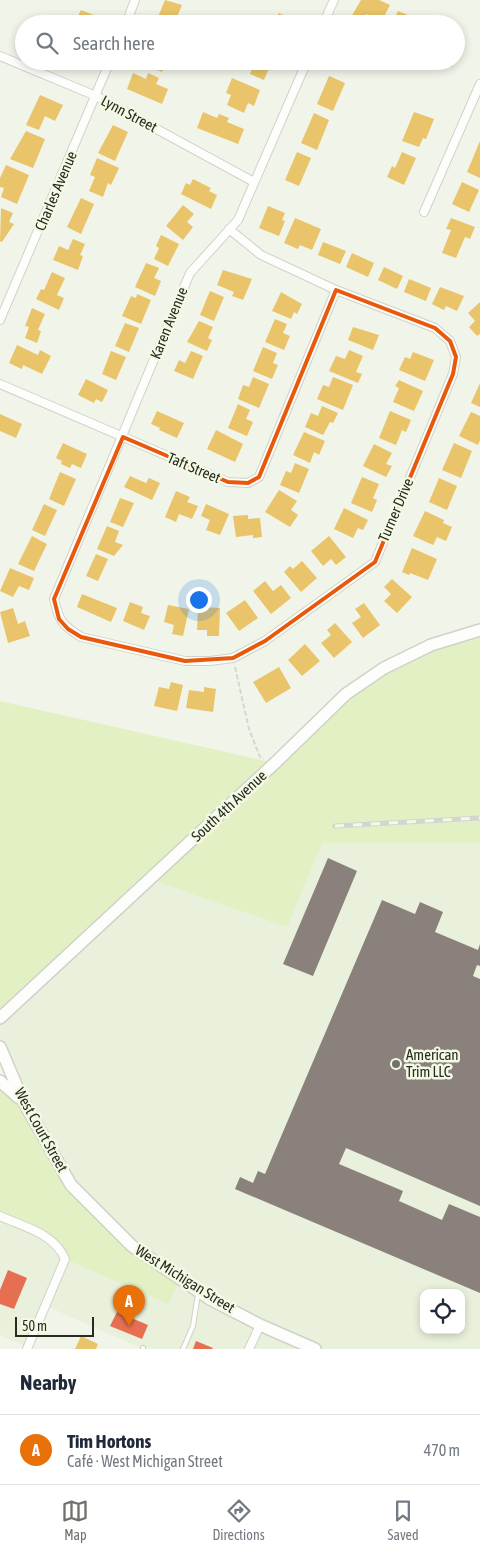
<!DOCTYPE html>
<html lang="en">
<head>
<meta charset="utf-8">
<style>
  :root { --surface:#fff; --page:#f6f6f7; --text:#1f2937; --muted:#747a83; --line:#e0e1e3; --accent:#6f7268 }
  body { margin:0; font-family:"Asap Condensed",sans-serif; background:var(--page); color:var(--text) }
  .controls { position:absolute; right:15px; bottom:15px; display:grid; overflow:hidden; border-radius:10px; box-shadow:0 2px 8px #0003 }
  .controls button { width:45px; height:45px; display:grid; place-items:center; padding:0; border:0; border-bottom:1px solid var(--line); background:var(--surface); color:var(--text); font:25px sans-serif }
  .scale { position:absolute; left:15px; bottom:12px; width:79px; box-sizing:border-box; padding-left:5px; border:2px solid #292b23; border-top:0; font-size:14px; line-height:18px; white-space:nowrap; color:#292b23; -webkit-text-stroke:4px #f3fae4; paint-order:stroke }
  .you { position:absolute; left:198px; top:599px; width:18px; height:18px; margin:-12px; border:4px solid #fff; border-radius:50%; background:#1a73e8; box-shadow:0 0 0 8px #1a73e833 }
  .badge { display:grid; place-items:center; width:32px; height:32px; border-radius:50%; background:var(--accent); color:#fff; font-size:16px; font-weight:700 }
  .pin { position:absolute; translate:-50% -41px; filter:drop-shadow(0 1px 2px #0008) }
  .pin::after { content:''; position:absolute; top:26px; width:18px; height:15px; background:inherit; clip-path:polygon(0 0,100% 0,50% 100%) }
  .list { margin:0; padding:0; list-style:none }
  h2 { display:flex; justify-content:space-between; align-items:center; height:65px; margin:0; padding:0 20px; font-size:21px }
  h2 small { font-size:16px; font-weight:400; color:var(--muted) }
  .list li { display:grid; grid-template-columns:32px 1fr auto; gap:15px; align-items:center; box-sizing:border-box; height:70px; padding:0 20px; border-top:1px solid var(--line) }
  .list b { display:block; font-size:19px; white-space:nowrap }
  .list p { margin:0; font-size:16px; white-space:nowrap; color:var(--muted) }
  .list em { font-size:16px; font-style:normal; color:var(--muted) }
  .icon { flex:none; width:28px; height:28px; fill:none; stroke:currentColor; stroke-width:2; stroke-linecap:round; stroke-linejoin:round }
  .map { position:relative; flex:none; width:480px; height:1349px; overflow:hidden }
  .search { position:absolute; background:var(--surface); box-shadow:0 2px 8px #0003; left:15px; right:15px; top:15px; height:55px; display:flex; align-items:center; gap:12px; box-sizing:border-box; padding:0 18px; border-radius:28px; color:var(--muted); font-size:19px }
  .sheet { height:135px; background:var(--surface) }
  nav { display:flex; justify-content:space-around; align-items:center; box-sizing:border-box; height:70px; border-top:1px solid var(--line); background:var(--surface); font-size:14px; color:var(--muted) }
  nav a { display:grid; justify-items:center; gap:2px }
  nav .on { color:var(--accent) }
  .map>svg:first-child { display:block }
</style>
</head>
<body>
<div class="map">
<svg width="480" height="1349" viewBox="0 0 480 1349">
  <rect width="100%" height="100%" fill="#f1f5e9"/>
  <path fill="#e9f0db" fill-rule="evenodd" d="M322 843H480V1349H143L46 1306 28 1347 0 1335V1216L132 1246 71 1185 0 1047V1018L150 879ZM424 1293H461V1330H424Z"/>
  <path fill="#e3f0c4" d="M480 630V843H322L287 927 150 879 0 1018V701L275 763 384 668Z
    M0 1081 23 1101 71 1185 132 1246 180 1280 168 1304 65 1259 60 1246 0 1216Z"/>
  <path fill="#e9c46a" d="M165 0 182 5 177 17 184 20 183 24H155Z
    M361 0H379L390 5 382 21 366 14 361 24H347Z
    M81 10 96 16 93 24H70L73 16 77 18Z
    M398 11 415 18 414 21 419 24H392Z
    M279 13 293 20 291 24H262L265 18 274 23Z
    M64 61H80L77 67Z
    M137 61H165L166 62 162 72Z
    M255 61H272L264 80 250 74Z
    M440 61H454L452 67Z
    M133 73 146 79 148 73 159 78 156 84 168 89 162 104 127 89Z
    M329 76 345 83 333 111 317 104Z
    M232 78 260 90 254 106 248 103 244 113 227 105 231 95 226 93Z
    M40 95 63 105 55 121 45 116 39 130 26 125Z
    M203 112 217 118 219 114 229 118 227 122 244 129 238 144 197 128Z
    M414 112 434 119 426 139 423 138 419 147 402 141Z
    M314 113 329 120 317 150 301 143Z
    M113 125 128 132 115 161 98 153Z
    M26 131 45 139 33 168 10 159Z
    M480 141V178L467 172Z
    M297 152 311 158 299 186 285 180Z
    M402 152 416 158 404 185 387 177 392 166 395 168Z
    M97 158 119 168 111 185 108 183 103 197 89 191 95 177 90 175Z
    M6 165 29 175 17 204 1 197 4 188 0 187V178Z
    M193 179 211 188 209 191 217 195 211 209 181 194 186 183 190 185Z
    M462 182 479 190 469 212 452 204Z
    M81 198 94 204 81 234 67 227Z
    M183 205 194 214 187 222 193 227 183 240 166 226Z
    M268 206 285 213 282 220 285 221 279 236 259 228Z
    M1 208 13 213 9 222 14 224 2 242 0 241Z
    M295 218 321 229 312 250 300 245 298 249 284 243Z
    M451 218 475 227 470 239 465 237 456 258 442 253 451 230 446 229Z
    M161 235 179 244 168 266 154 259 159 248 156 246Z
    M73 239 85 244 80 255 83 256 78 270 53 260 59 246 68 250Z
    M323 242 346 251 340 264 318 255Z
    M352 253 374 263 368 277 346 267Z
    M146 263 159 268 154 278 161 281 155 296 135 287Z
    M384 267 403 276 397 289 378 280Z
    M223 270 252 279 243 300 232 296 234 292 217 285Z
    M52 272 65 278 57 295 64 298 59 310 36 299 41 289 44 290Z
    M409 279 431 288 426 301 404 292Z
    M440 287 464 296 457 311 446 306 444 310 432 304Z
    M210 291 224 297 214 321 200 315Z
    M281 292 302 304 297 314 294 312 291 319 272 311Z
    M137 294 151 300 141 324 122 316 131 296 136 298Z
    M480 302V334L477 336 469 327 475 321 468 313Z
    M32 308 45 314 38 330 41 331 37 343 25 338 29 327 25 326Z
    M275 319 287 324 283 333 290 336 284 350 265 342Z
    M199 321 213 327 208 338 212 340 207 351 187 342Z
    M125 323 139 328 129 352 115 346Z
    M353 327 379 335 373 350 348 340Z
    M17 345 38 355 40 350 51 356 42 374 23 365 22 369 9 363Z
    M263 347 277 353 273 363 278 365 272 379 253 371Z
    M349 350 363 356 356 372 362 374 358 383 329 371 336 356 345 359Z
    M111 351 126 357 116 380 102 374Z
    M191 351 203 356 193 379 174 371 179 360 185 363Z
    M413 352 434 360 425 381 399 370 405 357 410 359Z
    M253 377 269 384 259 408 238 399 243 385 249 387Z
    M333 377 353 385 343 410 317 399 323 385 329 387Z
    M86 379 108 390 102 402 96 399 94 403 78 395Z
    M399 380 423 391 414 411 393 402 399 388 395 386Z
    M480 383V407L471 403Z
    M238 404 250 410 246 419 253 422 247 436 228 428Z
    M322 406 338 413 333 423 330 422 323 435 305 427 311 413 318 416Z
    M157 411 184 423 177 438 159 430 160 428 151 424Z
    M390 411 411 420 406 432 402 430 396 445 379 438Z
    M471 412 480 416V440L478 445 459 436Z
    M0 414 22 424 16 438 0 431Z
    M216 430 243 444 235 462 207 449Z
    M304 432 325 441 319 455 314 452 310 463 293 455Z
    M63 443 87 454 81 468 72 464 70 468 61 464 62 461 56 458Z
    M454 443 472 451 461 478 442 470Z
    M374 444 392 453 386 464 392 466 386 477 363 466Z
    M295 463 309 469 299 493 280 485 286 471 291 473Z
    M60 472 76 479 64 506 49 499Z
    M130 476 146 483 149 478 160 483 152 500 124 487Z
    M362 477 379 484 373 498 377 500 372 512 351 503Z
    M439 478 457 486 447 510 429 502Z
    M279 490 297 501 291 510 298 515 290 527 265 512Z
    M176 491 190 497 187 502 198 506 192 519 179 514 176 522 165 517Z
    M120 498 134 503 123 527 110 522Z
    M44 504 57 510 45 536 32 530Z
    M206 504 229 514 220 535 206 530 210 520 201 516Z
    M344 508 368 520 363 530 358 528 353 538 334 529Z
    M425 511 444 520 443 523 452 527 446 541 437 537 433 545 413 536Z
    M248 515V519L260 518 262 537 253 538V535L236 537 233 516Z
    M107 526 119 531 115 542 123 545 114 556 97 549Z
    M32 536 47 544 34 571 18 564Z
    M329 536 346 557 336 565 331 559 323 566 311 551Z
    M412 548 437 559 428 580 410 573 409 575 402 572Z
    M96 554 108 559 98 581 86 576Z
    M302 561 317 578 301 592 284 572 290 566 293 569Z
    M10 568 34 578 29 590 19 586 13 597 0 591Z
    M392 579 412 597 397 613 384 601 391 594 384 587Z
    M265 581 273 591 281 585 291 598 271 614 253 591Z
    M82 594 117 608 111 622 77 607Z
    M245 600 258 618 239 631 226 613Z
    M130 602 143 607 141 613 150 616 144 630 123 621Z
    M364 603 380 625 363 638 352 623 361 617 355 609Z
    M168 605 189 609 183 636 172 634 174 625 164 622Z
    M198 607 220 608 219 636H207V630H197Z
    M13 608 18 624 25 621 30 636 8 643 0 612Z
    M335 623 352 642 334 658 321 643 331 635 327 630Z
    M305 644 320 661 302 676 288 660Z
    M279 667 291 688 266 703 253 682Z
    M171 682 183 685 177 711 154 706 159 687 169 689Z
    M204 687 216 689 213 712 186 708 189 690 204 692Z
    M81 1336 98 1344 96 1349H75Z"/>
  <path fill="#e76f51" d="M8 1270 27 1278 14 1309 0 1304V1290Z
    M117 1312 148 1325 142 1339 110 1326Z
    M196 1341 213 1348 212 1349H193Z"/>
  <path fill="#8a817c" d="M328 858 357 871 313 976 283 964Z
    M382 900 415 914 420 902 443 912 435 932 478 950 480 944V966L477 965 473 976 480 979V1206L346 1148 339 1164 403 1191 399 1201 442 1220 449 1204 480 1217V1293L235 1189 240 1177 253 1183 258 1171 265 1174Z"/>
  <g fill="none" stroke-linecap="round" stroke-linejoin="round">
    <g stroke="#cfd2c9" stroke-width="6">
      <path id="lane" d="M143 1349V1348
        M183 1349 193 1326 198 1294"/>
    </g>
    <g stroke="#cfd2c9" stroke-width="10">
      <path id="street" d="M126 24 135 0
        M323 24 334 0
        M0 56 96 96 254 182
        M424 212 480 84
        M229 229 261 255 336 290 435 328 450 341 456 357 453 374 375 562 265 641 233 658 210 661H185L81 637C62 625 59 621 54 599L190 273 238 220 307 61
        M0 320 110 61
        M0 384 228 482 248 483 259 477 336 290
        M0 1216C24 1227 54 1233 65 1259L27 1349
        M249 1349 260 1325"/>
    </g>
    <g stroke="#cfd2c9" stroke-width="14">
      <path id="secondary" d="M0 1018 275 763 346 694 384 668 431 645 480 630
        M0 1047 23 1101 71 1185 132 1246 210 1299 260 1325 315 1349
        M0 1081 19 1098"/>
    </g>
    <path stroke="#d6d6d3" stroke-width="2" stroke-dasharray="5 2.5" stroke-linecap="butt" d="M235 667 249 729 260 757 264 759"/>
    <use href="#lane" stroke="#fdfefc" stroke-width="4"/>
    <use href="#street" stroke="#fdfefc" stroke-width="8"/>
    <use href="#secondary" stroke="#fdfefc" stroke-width="11"/>
    <g stroke="#d4d5d2" stroke-width="5">
      <path id="rail" d="M335 826 480 818"/>
    </g>
    <use href="#rail" stroke="#f3fae4" stroke-width="3" stroke-dasharray="9" stroke-linecap="butt"/>
  </g>
  <path fill="none" stroke="#e8590c" stroke-width="4" stroke-linejoin="round" d="M336 290 435 328 450 341 456 357 453 374 375 562 265 641 233 658 185 661 81 637 68 629 59 619 54 599 123 437 228 482 248 483 259 477Z"/>
  <circle fill="#6f7268" stroke="#f3fae4" stroke-width="2" cx="396" cy="1064" r="5"/>
  <g text-anchor="middle" stroke-width="5" stroke-linejoin="round" paint-order="stroke">
    <g font-size="15" fill="#292b23" stroke="#f3fae4">
      <text transform="translate(129 114) rotate(28)" y="5">Lynn Street</text>
      <text transform="translate(56 191) rotate(-67)" y="5">Charles Avenue</text>
      <text transform="translate(169 323) rotate(-68)" y="5">Karen Avenue</text>
      <text transform="translate(194 468) rotate(23)" y="5">Taft Street</text>
      <text transform="translate(396 510) rotate(-67)" y="5">Turner Drive</text>
      <text transform="translate(229 806) rotate(-43)" y="5">South 4th Avenue</text>
      <text transform="translate(41 1130) rotate(61)" y="5">West Court Street</text>
      <text transform="translate(185 1279) rotate(32)" y="5">West Michigan Street</text>
    </g>
    <g font-size="15" fill="#292b23" stroke="#f3fae4" text-anchor="start">
      <text x="406" y="1060">American<tspan x="406" dy="17">Trim LLC</tspan></text>
    </g>
  </g>
</svg>
<div class="controls">
<button><svg class="icon" aria-label="locate" viewBox="0 0 24 24"><circle cx="12" cy="12" r="6"/><path d="M12 2v4M12 18v4M2 12h4M18 12h4"/></svg></button>
</div>
<div class="scale">50 m</div>
<div class="you"></div>
<div class="pin badge" style="left:129px;top:1326px;background:#e8710a">A</div>
<div class="search"><svg class="icon" aria-label="search" viewBox="0 0 24 24"><circle cx="10" cy="10" r="6"/><path d="M15 15l6 6"/></svg>Search here</div>
</div>
<section class="sheet">
<h2>Nearby<small></small></h2>
<ul class="list">
<li><span class="badge" style="background:#e8710a">A</span><div><b>Tim Hortons</b><p>Café · West Michigan Street</p></div><em>470 m</em></li>
</ul>
</section>
<nav>
<a class="on"><svg class="icon" aria-label="map" viewBox="0 0 24 24"><path d="M3 6l6-2 6 2 6-2v14l-6 2-6-2-6 2zM9 4v14M15 6v14"/></svg>Map</a>
<a><svg class="icon" aria-label="directions" viewBox="0 0 24 24"><path d="M12 3l9 9-9 9-9-9zM9 14v-3h6M13 9l2 2-2 2"/></svg>Directions</a>
<a><svg class="icon" aria-label="saved" viewBox="0 0 24 24"><path d="M7 4h10v16l-5-4-5 4z"/></svg>Saved</a>
</nav>
</body>
</html>
